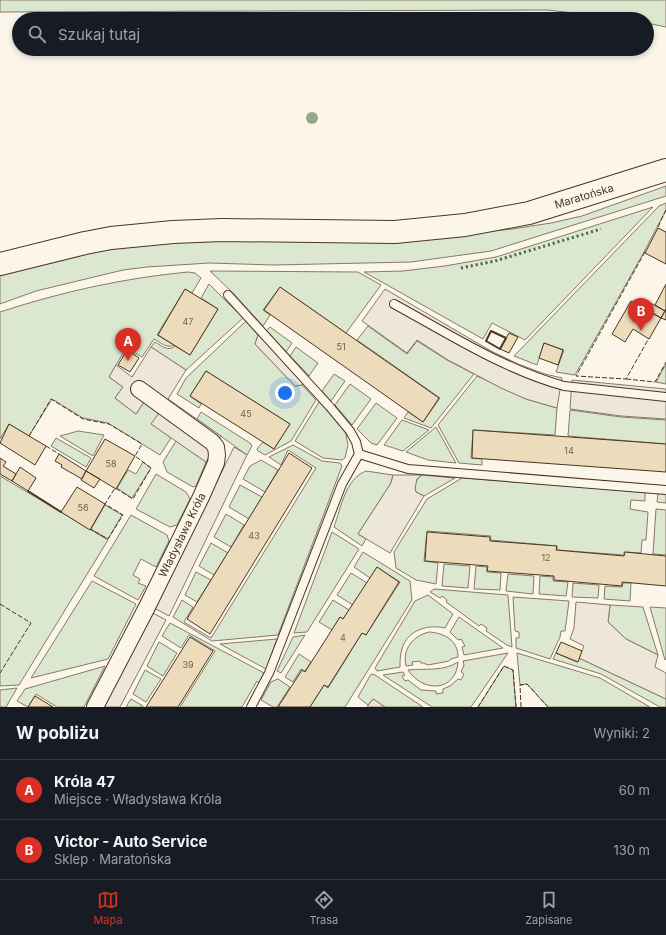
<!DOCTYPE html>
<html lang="pl">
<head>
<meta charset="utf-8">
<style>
  :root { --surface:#171b24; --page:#242831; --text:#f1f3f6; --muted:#9ea1a6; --line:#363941; --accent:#d93025 }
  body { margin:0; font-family:Inter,sans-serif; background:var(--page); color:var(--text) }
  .you { position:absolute; left:285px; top:393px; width:14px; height:14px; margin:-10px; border:3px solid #fff; border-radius:50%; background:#1a73e8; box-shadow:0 0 0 6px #1a73e833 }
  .badge { display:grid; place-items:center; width:26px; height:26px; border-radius:50%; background:var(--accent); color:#fff; font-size:13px; font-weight:700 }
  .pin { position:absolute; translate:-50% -33px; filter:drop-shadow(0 1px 2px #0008) }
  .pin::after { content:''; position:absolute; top:21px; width:14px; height:12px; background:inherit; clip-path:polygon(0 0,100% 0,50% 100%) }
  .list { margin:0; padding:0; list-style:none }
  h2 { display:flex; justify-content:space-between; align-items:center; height:52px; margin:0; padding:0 16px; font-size:17px }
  h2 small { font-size:13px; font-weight:400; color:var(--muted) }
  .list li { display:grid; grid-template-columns:26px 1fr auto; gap:12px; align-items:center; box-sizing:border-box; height:60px; padding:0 16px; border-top:1px solid var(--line) }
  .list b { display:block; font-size:15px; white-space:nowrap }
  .list p { margin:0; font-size:13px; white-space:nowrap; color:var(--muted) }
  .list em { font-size:13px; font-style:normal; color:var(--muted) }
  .icon { flex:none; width:22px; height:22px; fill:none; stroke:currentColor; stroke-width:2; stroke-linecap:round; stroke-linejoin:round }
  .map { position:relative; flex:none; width:666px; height:707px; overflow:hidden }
  .search { position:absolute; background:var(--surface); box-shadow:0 2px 6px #0003; left:12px; right:12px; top:12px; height:44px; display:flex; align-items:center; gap:10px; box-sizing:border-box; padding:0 14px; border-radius:22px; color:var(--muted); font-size:15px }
  .sheet { height:172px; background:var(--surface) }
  nav { display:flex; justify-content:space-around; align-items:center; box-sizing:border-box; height:56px; border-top:1px solid var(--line); background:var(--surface); font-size:11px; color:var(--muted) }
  nav a { display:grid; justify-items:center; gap:2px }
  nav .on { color:var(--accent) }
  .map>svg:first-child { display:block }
</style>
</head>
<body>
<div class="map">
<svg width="666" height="707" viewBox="0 0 666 707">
  <rect width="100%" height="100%" fill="#fbf6e9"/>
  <path fill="#dce7d0" stroke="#887966" d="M0 0H666V27L647 23V19H629L547 10 0 12Z
    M666 186V196L491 251 411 262 274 265 209 263 147 267 123 270 36 291 0 304V272L29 263 165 239 454 235 512 229 551 223 582 216Z
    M666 203V210L644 252 575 375 556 372 564 350 544 343 537 365 514 356 659 206Z
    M653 207 525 340 492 323 483 339 364 272 403 271 445 266 496 257Z
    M210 271 358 272 381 285 346 333 280 287 263 310 270 315 263 326 234 294Z
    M188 272 195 273 201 278 192 293 185 289 157 335 174 345C167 349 160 342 154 339L142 357 126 348 109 377 123 387 115 398 136 414 144 402 160 413 152 424 171 438 160 455 108 423 83 418 52 399 29 436 9 424 0 439V312C61 292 124 278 188 272Z
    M209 284 243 318 186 370 151 347 155 342C162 346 168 352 175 346L190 355 218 309 201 298Z
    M246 321 258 335 255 344 295 386 302 385 316 400 291 441 265 455 258 451 257 449 263 442 274 449 290 424 206 371 190 396 201 404 199 408 177 394 186 378Z
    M368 326 407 354 417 341 447 360 474 374 431 428 404 418 408 412 423 422 440 398 357 340Z
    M270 327 292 343 286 352 266 331Z
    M296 347 318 363 309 376 290 356Z
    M666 364V384L656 382Z
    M334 374 345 381 331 401 322 391Z
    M477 376 526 399 557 408 555 435 473 430 471 458 482 459V465L459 463 438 425Z
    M350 384 371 399 352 425 335 405Z
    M319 402 345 430 348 445 345 458 342 460 323 458 295 441Z
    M376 403 397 418 377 445 371 443 357 429Z
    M570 410 621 417 666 420V444L568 436Z
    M201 412 250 443 252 446 247 455 197 419Z
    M402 420 429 430 403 451 384 445Z
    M436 427 456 463 428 460 406 452Z
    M78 431 104 435 93 456 60 436Z
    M56 438 91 458 86 467 51 446Z
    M176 441 206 462 196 486 193 487 167 472 163 462Z
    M293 445 322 461 340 463 342 466 278 635 212 641 173 617 182 600 193 607 184 622 211 638 316 468 288 450 281 465 269 457Z
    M261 460 278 470 265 492 243 479 250 466Z
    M143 462 151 468 132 498 117 488 128 470 136 474Z
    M366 471 393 475 391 483 358 534 366 539 362 546 334 527C341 508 345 479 366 471Z
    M156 474 186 492 190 499 177 525 170 527 136 509Z
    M422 475 455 478 424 496 416 492C413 484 416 480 422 475Z
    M0 476 108 540 19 685 0 686Z
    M462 478 645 492V501L631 500 630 509 648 512 646 540H642L641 553 624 552V555L557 550V546L490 540 491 536 427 531 424 561 438 563 436 584 416 580 396 568 394 552 427 499Z
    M240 485 262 497 249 519 229 507Z
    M658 493 666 494V503L657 502Z
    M105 505 122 515 108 539 91 529Z
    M656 509 666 510V555L653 554Z
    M226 514 244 525 231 547 214 537Z
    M131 515 167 535 169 541 156 567 141 559 133 575 140 579 138 583 146 586 138 600 94 576Z
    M332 532 359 549 307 632 294 633Z
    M211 543 228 553 214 575 199 566Z
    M363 552 410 581 412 600 345 707H310L324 685 328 688 362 633 366 635 400 582 377 567 370 578 354 567Z
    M444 564 470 566 468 588 442 586Z
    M476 566 487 567V572L501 573 500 590 474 589Z
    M196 572 211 580 197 602 185 595Z
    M351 573 367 583 353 605 337 595Z
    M508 574 534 576 533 594 506 591Z
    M540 576 553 577V581L568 582 566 596 539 594Z
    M92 581 136 604 108 659 31 678Z
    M573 583 599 585 598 598 572 597Z
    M623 583H631L630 601 604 599 605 586 622 587Z
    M434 589 508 595 512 647 507 645 486 631 487 628 481 624 479 626 446 602 447 600 442 596 440 598 430 592Z
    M428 595 453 614 445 628C428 624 407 630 402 649 400 655 400 661 400 667L377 671 375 668 415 601Z
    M513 597 569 601 565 631H561L560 637 550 659 516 648V638H519V632L515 631Z
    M333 600 349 610 343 619 340 617 332 630 319 622Z
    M610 605 643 607 658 655 626 639 608 622Z
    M650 607 666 608V658L665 660Z
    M459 617 503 648 464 655 462 647 465 646 461 639 458 640 450 632Z
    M170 623 264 673 259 683 257 681 242 707H180L215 651 189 635 181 648 162 636Z
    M429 632C444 633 458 640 458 657L451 659 449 661 428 665 423 663H421L420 661 412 662 413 665 406 666C402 649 413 636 429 632Z
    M305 635 281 673 277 671 293 637Z
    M277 639 266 669 220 644Z
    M159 642 177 653 163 676 147 666Z
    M508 653 471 707H432L383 675 403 672 405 675 402 676 405 681 408 680 421 690 436 691V694L443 693V689L450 686 458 679 461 680 464 674 461 672 464 665 463 661Z
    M517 653 600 678 650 707H548L527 684 520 685Z
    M556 653 577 662 579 658 666 699V707H660L601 674 553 659Z
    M299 654 311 662 305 671 301 669 293 682 285 677Z
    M458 662C456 692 423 693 408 670 425 668 443 672 458 662Z
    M105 666 84 707H57L36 694 28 707 17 701 25 689Z
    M504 666 513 670 516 707H478Z
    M145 670 161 679 146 702 133 694Z
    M371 674 375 675 423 707H385L373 699 368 705 358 697Z
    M278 679 290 687 277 707H273L261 700 271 682Z
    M17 688 6 707H0V690Z
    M131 699 143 706V707H126Z"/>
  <path fill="#ede7d9" stroke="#887966" d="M385 289 491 351 518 364 545 374 562 378 557 408 526 399 501 388 448 360 417 340 407 353 362 321Z
    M265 329 309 376 302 385 295 386 255 344 258 335Z
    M151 347 186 370 168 399 221 436 206 462 151 424 159 413 144 402 136 414 115 398 123 387 109 377 116 365 132 377Z
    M572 380 666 389V419L621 416 570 409Z
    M234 447 247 455 169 616 154 608Z
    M393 475H422L417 479 415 488 416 492 424 496 390 553 358 534 391 483Z
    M576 602 610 605 608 622 626 639 658 655 655 667 666 673V699L579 658 584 646 570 639 574 628Z
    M151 612 166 620 120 707H104Z
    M373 699 385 707H367Z"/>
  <path fill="#ecdcbc" stroke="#4a3520" d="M658 228 666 232V264L645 253Z
    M666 284V309L665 311 655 305Z
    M280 287 439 398 423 422 264 310Z
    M185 289 218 309 190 355 158 335Z
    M645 300 665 311 661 318 641 306Z
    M631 301 661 318 649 339 633 329 625 342 612 334Z
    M666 309V320L661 318Z
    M509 333 518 337 509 353 500 349Z
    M544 343 563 350 558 365 539 358Z
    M127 350 139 358 130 372 118 365Z
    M206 371 290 424 274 449 190 396Z
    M9 424 46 446 35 465 0 443Z
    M473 430 666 444V472L472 458Z
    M105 439 135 456 116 489 86 471Z
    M289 453 312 468 210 634 187 619Z
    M59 454 86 471 82 479 61 467 62 465 55 461Z
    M0 458 6 462 3 466 16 474 12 481 0 474Z
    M20 467 36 478 28 491 12 481Z
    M86 471 100 479 94 488 81 480Z
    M77 487 105 504 90 530 61 512Z
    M427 532 490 537V541L557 546 556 550 624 556 625 552 666 556V586L622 582V586L554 580V576L487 571 488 566 425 561Z
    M377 567 399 582 366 635 362 633 328 687 324 685 310 707H278L302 670 305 672 340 617 343 619Z
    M190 637 213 651 178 707H146Z
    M561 642 582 651 578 662 556 653Z
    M35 696 53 707H28Z"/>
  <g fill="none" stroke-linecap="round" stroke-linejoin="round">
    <g stroke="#4a3520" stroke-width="10">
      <path id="service" d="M228 295 330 407 350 431 356 442 359 454
        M394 304C449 334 503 369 564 386L666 397
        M359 454 408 469 666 490
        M251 707 269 673 342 484 359 454"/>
    </g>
    <g stroke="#4a3520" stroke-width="18">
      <path id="minor" d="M95 707 147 607 201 497 216 463 217 455 216 447 212 442 139 389"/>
    </g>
    <g stroke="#4a3520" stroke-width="24">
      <path id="secondary" d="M0 264 85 243 111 238 173 232 222 230 395 232 465 225 529 213 666 170"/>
    </g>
    <use href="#service" stroke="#fbf6e9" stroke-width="8"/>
    <use href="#minor" stroke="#fbf6e9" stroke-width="16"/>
    <use href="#secondary" stroke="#fbf6e9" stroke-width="22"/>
    <path stroke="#436837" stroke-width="3" stroke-dasharray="2 3" stroke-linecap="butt" d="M461 268 495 261 601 229"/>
    <path stroke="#4a3520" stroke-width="1" stroke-dasharray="5 2" stroke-linecap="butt" d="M658 227 666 210
      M645 252 576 376 626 379 649 338
      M626 379 655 382 666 362
      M29 436 51 399 83 419 109 424 142 444 135 456 151 468 133 499 115 488 105 504 123 515 108 539 90 529
      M46 446 59 454
      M0 604 31 623 0 673
      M478 707 504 666 513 670 516 707
      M521 707 520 685 527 684 548 707"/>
    <path stroke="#4a3520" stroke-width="2" d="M491 331 506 338 500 349 486 341Z
      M28 491 61 512"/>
  </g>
  <g fill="#96a887">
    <circle cx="312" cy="118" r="6"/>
    <circle cx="133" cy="345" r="6"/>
  </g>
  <g text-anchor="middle" stroke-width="3" stroke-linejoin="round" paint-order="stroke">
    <g font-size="9" fill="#725f47">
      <text x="188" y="325">47</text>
      <text x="341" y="350">51</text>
      <text x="246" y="417">45</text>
      <text x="569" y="454">14</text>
      <text x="111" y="467">58</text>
      <text x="83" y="511">56</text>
      <text x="254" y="539">43</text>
      <text x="546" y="561">12</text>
      <text x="343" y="641">4</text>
      <text x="188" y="668">39</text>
    </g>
    <g font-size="11" fill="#4a3520" stroke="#fbf6e9">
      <text transform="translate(584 196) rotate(-17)" y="4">Maratońska</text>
      <text transform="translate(182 535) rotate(-64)" y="4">Władysława Króla</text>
    </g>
  </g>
</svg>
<div class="you"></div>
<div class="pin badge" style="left:128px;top:361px">A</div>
<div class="pin badge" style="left:641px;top:331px">B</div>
<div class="search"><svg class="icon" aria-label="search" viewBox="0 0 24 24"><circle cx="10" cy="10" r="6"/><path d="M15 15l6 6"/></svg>Szukaj tutaj</div>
</div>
<section class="sheet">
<h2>W pobliżu<small>Wyniki: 2</small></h2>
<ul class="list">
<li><span class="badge">A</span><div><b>Króla 47</b><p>Miejsce · Władysława Króla</p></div><em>60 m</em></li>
<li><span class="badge">B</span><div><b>Victor - Auto Service</b><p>Sklep · Maratońska</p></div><em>130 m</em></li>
</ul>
</section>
<nav>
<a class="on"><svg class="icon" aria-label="map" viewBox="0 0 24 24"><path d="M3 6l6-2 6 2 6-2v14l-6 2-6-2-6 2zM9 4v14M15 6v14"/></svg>Mapa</a>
<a><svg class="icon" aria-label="directions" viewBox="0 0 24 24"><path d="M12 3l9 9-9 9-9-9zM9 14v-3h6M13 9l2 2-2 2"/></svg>Trasa</a>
<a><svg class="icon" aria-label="saved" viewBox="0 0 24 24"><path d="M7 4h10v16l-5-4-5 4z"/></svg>Zapisane</a>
</nav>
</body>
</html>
